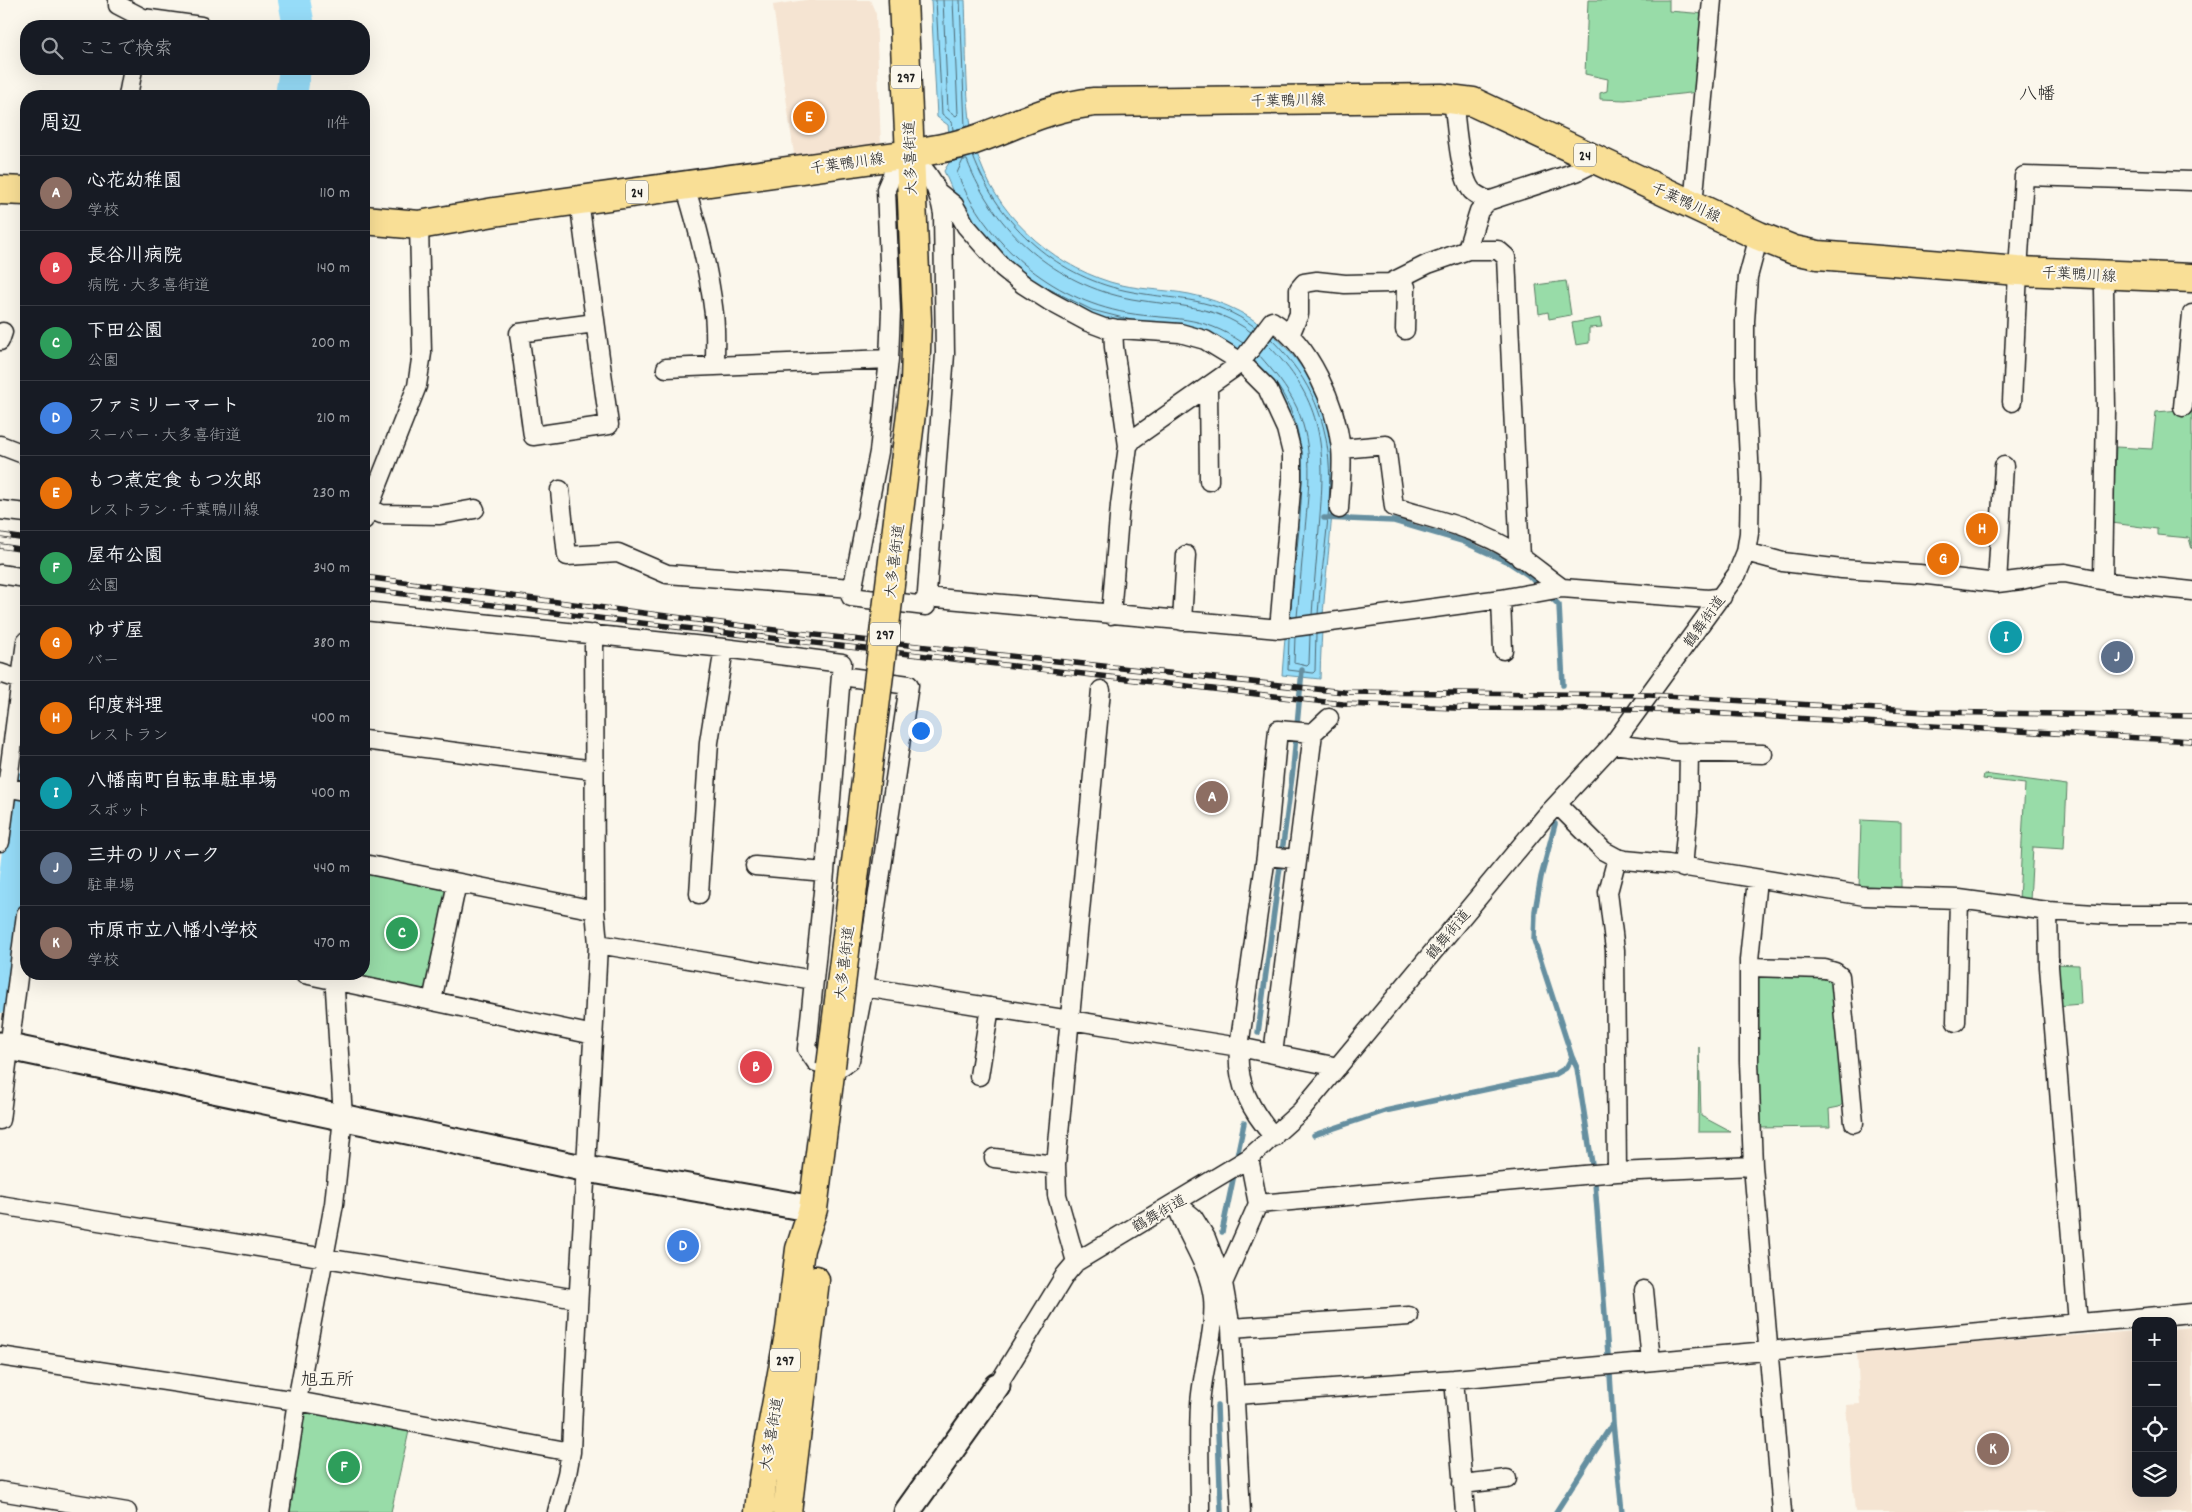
<!DOCTYPE html>
<html lang="ja">
<head>
<meta charset="utf-8">
<style>
  :root { --surface:#171b24; --page:#20242c; --text:#f1f3f6; --muted:#9ea1a6; --line:#363941; --accent:#d1495b }
  body { margin:0; font-family:Dekko,"Klee One",sans-serif; background:var(--page); color:var(--text) }
  .controls { position:absolute; right:15px; bottom:15px; display:grid; overflow:hidden; border-radius:10px; box-shadow:0 5px 20px #0002 }
  .controls button { width:45px; height:45px; display:grid; place-items:center; padding:0; border:0; border-bottom:1px solid var(--line); background:var(--surface); color:var(--text); font:25px sans-serif }
  .you { position:absolute; left:920px; top:730px; width:18px; height:18px; margin:-12px; border:4px solid #fff; border-radius:50%; background:#1a73e8; box-shadow:0 0 0 8px #1a73e833 }
  .badge { display:grid; place-items:center; width:32px; height:32px; border-radius:50%; background:var(--accent); color:#fff; font-size:16px; font-weight:700 }
  .pin { position:absolute; translate:-50% -50%; border:2px solid #fff; box-shadow:0 1px 5px #0006 }
  .list { margin:0; padding:0; list-style:none }
  h2 { display:flex; justify-content:space-between; align-items:center; height:65px; margin:0; padding:0 20px; font-size:21px }
  h2 small { font-size:16px; font-weight:400; color:var(--muted) }
  .list li { display:grid; grid-template-columns:32px 1fr auto; gap:15px; align-items:center; box-sizing:border-box; height:75px; padding:0 20px; border-top:1px solid var(--line) }
  .list b { display:block; font-size:19px; white-space:nowrap }
  .list p { margin:0; font-size:16px; white-space:nowrap; color:var(--muted) }
  .list em { font-size:16px; font-style:normal; color:var(--muted) }
  .icon { flex:none; width:28px; height:28px; fill:none; stroke:currentColor; stroke-width:2; stroke-linecap:round; stroke-linejoin:round }
  .map { position:relative; flex:none; width:2192px; height:1512px; overflow:hidden }
  .search { position:absolute; background:var(--surface); box-shadow:0 5px 20px #0002; left:20px; top:20px; width:350px; height:55px; display:flex; align-items:center; gap:12px; box-sizing:border-box; padding:0 18px; border-radius:20px; color:var(--muted); font-size:19px }
  .panel { position:absolute; background:var(--surface); box-shadow:0 5px 20px #0002; left:20px; top:90px; width:350px; height:890px; border-radius:20px }
  .map>svg:first-child { display:block }
</style>
</head>
<body>
<div class="map">
<svg width="2192" height="1512" viewBox="0 0 2192 1512">
  <rect width="100%" height="100%" fill="#fbf7ec"/>
  <filter id="ink" filterUnits="userSpaceOnUse"><feTurbulence type="fractalNoise" baseFrequency=".02" numOctaves="2"/><feDisplacementMap in="SourceGraphic" scale="10" xChannelSelector="R" yChannelSelector="G"/><feConvolveMatrix kernelMatrix="1 2 1 2 8 2 1 2 1" color-interpolation-filters="sRGB"/></filter>
  <g filter="url(#ink)">
    <path fill="#f5e4d2" d="M805 0H870L876 14 881 147 795 161 773 5Z
      M2192 1327V1512H1855L1846 1405 1860 1404 1857 1352 2136 1331V1493H2173V1329Z"/>
    <path fill="#98dca8" stroke="#5a7c62" d="M1588 0H1669V11L1705 14 1699 92 1625 100 1600 99V93L1607 91 1608 79 1585 74Z
      M1566 281 1571 315 1549 319 1548 312 1539 314 1536 285Z
      M1600 318 1602 327 1589 328V343L1576 345 1572 323Z
      M2192 409V549L2189 538 2157 535V529L2112 523 2116 447 2152 449 2156 412Z
      M1984 774 2067 785 2064 849 2033 847 2030 901 2019 900 2025 784 1983 779Z
      M1861 820 1901 822V890L1859 889Z
      M364 872 449 891 429 991 348 974H364Z
      M2052 964 2079 965 2081 1004 2057 1006Z
      M1756 973 1832 974 1847 1100 1839 1107 1829 1109 1830 1127 1757 1128Z
      M1699 1047 1701 1116 1731 1132H1698Z
      M297 1401 411 1422 391 1512H280Z"/>
    <path fill="#96dcf8" stroke="#658fa0" d="M931 0H965C967 46 964 107 976 150 994 213 1049 263 1110 282 1136 290 1163 289 1189 294 1263 309 1311 360 1331 431 1340 464 1332 505 1330 538 1325 585 1321 632 1320 679L1282 675 1298 475 1251 363 1090 314 1059 300 1008 266 956 199 944 171 952 158 948 125 937 117Z"/>
    <g fill="none" stroke-linecap="round" stroke-linejoin="round">
      <path stroke="#4d6974" stroke-width="1" d="M936 0 942 114 952 122 953 130
        M943 0 948 110 956 116 958 114 953 0
        M960 0 965 127
        M973 156C999 226 1059 279 1133 292 1181 301 1212 296 1255 327
        M1047 288 1092 310 1131 320
        M1271 339C1356 424 1326 507 1318 614
        M1243 343C1199 313 1174 321 1127 313 1050 299 986 243 957 173L963 160H967C994 231 1056 285 1132 299 1177 307 1211 303 1251 332
        M1267 344C1321 398 1326 442 1320 515 1318 548 1314 581 1312 615
        M1259 355C1274 372 1287 387 1297 408 1314 447 1309 487 1305 529 1302 558 1300 587 1297 617
        M1277 385C1308 429 1303 478 1299 529 1296 559 1293 588 1290 617
        M1295 637 1294 663 1307 666 1309 664 1310 635
        M1289 638 1288 670 1313 673 1315 671 1316 634"/>
      <path stroke="#658fa0" stroke-width="5.5" d="M1324 518 1394 521 1462 541 1508 562 1528 575 1559 605 1563 685
        M1258 1033 1293 769 1302 670
        M1572 1057 1577 1068 1595 1183 1608 1354
        M1314 1135 1385 1111 1554 1075 1566 1068 1572 1057 1534 940 1535 911 1541 877 1555 824
        M1236 1161 1244 1123
        M1222 1232 1235 1170
        M1217 1406 1221 1512
        M1613 1423 1622 1512
        M1556 1512 1613 1423 1610 1374"/>
      <path stroke="#96dcf8" stroke-width="32" d="M294 0 299 26
        M291 96 295 69
        M0 997 26 787"/>
      <g stroke="#1c1c1c" stroke-width="21">
        <path id="street" d="M118 0V5L143 18 201 26
          M128 96 133 69
          M1453 99C1456 120 1459 176 1472 191 1476 195 1483 198 1488 201
          M910 154C930 174 938 186 943 214L945 354 926 606 851 597 879 452 889 359 891 311 886 189 895 168Z
          M685 186C698 227 709 271 714 314 716 331 715 348 715 365
          M939 193 954 205 966 226 1003 268 1024 285 1049 301 1088 322 1104 328 1180 333 1205 340 1241 362 1267 388 1286 429 1292 453V479L1279 629
          M579 200 609 425 533 436 519 333 595 323
          M1693 205 1712 0
          M1468 250V246L1479 211 1488 201 1576 172 1598 161
          M1401 279 1406 287 1405 330
          M1113 328 1114 347 1128 446
          M1290 335 1299 314V289L1304 283 1317 281 1345 284 1390 283 1428 264 1468 250H1498L1506 257 1520 558
          M0 341 3 332
          M666 368 889 359
          M1208 386 1209 481
          M2012 402 2018 271 2024 176 2192 181
          M2183 407 2192 314
          M0 445 26 455
          M1341 449 1386 445 1394 507C1432 519 1480 529 1512 551 1529 562 1545 576 1562 588
          M560 490 567 556 618 553 667 574 852 588
          M368 507 381 514 440 515 475 509
          M0 510 26 513
          M364 520 417 386 422 353 419 225
          M1746 552 1783 562 1842 569 1919 574 1997 583 2021 580 2047 574 2065 573 2116 583 2192 591
          M0 574 26 578
          M2103 580 2106 409 2104 289 2108 276
          M1997 583 2004 466
          M926 597 1279 629 1501 599 1562 588 1709 599 1722 597
          M1501 599 1503 650
          M364 611 724 648 842 663 825 872 807 1049 816 1062 842 1066 850 1060 864 987 909 685 841 676
          M1111 615 1120 505 1128 446 1133 439 1231 370 1241 362 1272 321C1310 344 1336 405 1341 448 1343 468 1340 489 1339 509
          M1182 621 1186 555
          M0 673 21 680
          M364 740 594 770
          M1613 744 1676 752 1763 754
          M0 786 26 791
          M1557 804 1604 851 1617 858 1625 860 1668 864 1865 896 1959 899 2048 911 2111 915H2192
          M0 842 26 641
          M1266 856 1297 859
          M364 864 595 910
          M755 866 825 872
          M1683 868 1688 812 1689 752
          M1757 879 1749 960V1061L1753 1166 1782 1512
          M699 894 709 742 724 648
          M2048 911 2049 967 2078 1323
          M598 944 814 980
          M1749 967 1825 969 1835 972 1840 976 1854 1123
          M304 974 594 1035
          M864 987 1239 1047 1338 1067
          M432 1001 457 883
          M1956 1022 1959 899
          M1273 1054 1313 733 1329 718
          M979 1076 990 1007
          M0 1120 26 914
          M1274 1137C1250 1110 1236 1083 1239 1047L1266 856 1278 730 1313 733
          M994 1158 1056 1165
          M1617 1172 1615 950 1608 892 1617 858
          M1176 1203 1193 1217 1206 1238 1223 1283 1231 1328 1241 1512
          M1258 1204 1617 1172 1753 1166
          M0 1205 577 1299
          M1177 1206C1187 1238 1209 1264 1213 1298 1216 1333 1202 1369 1200 1405 1198 1440 1200 1476 1200 1512
          M1076 1262 1057 1195 1056 1165 1101 690
          M1223 1283 1258 1204 1249 1158
          M1644 1290 1651 1361
          M1231 1328 1409 1316
          M0 1356 297 1401 571 1452
          M1454 1379 1465 1512
          M997 1386 1065 1275 1076 1262 1249 1158 1301 1111 1545 817 1613 744 1737 574 1746 552 1749 533 1750 480 1745 377V321L1748 277 1759 236
          M1236 1395 1454 1379 2192 1313
          M1462 1484 1507 1479
          M0 1491 127 1512
          M280 1512 297 1401 334 1204 343 1117 334 974
          M557 1512 567 1474 571 1452C578 1282 590 1113 598 944L595 910 594 634"/>
      </g>
      <g stroke="#1c1c1c" stroke-width="29">
        <path id="secondary" d="M0 1045 587 1169 813 1209
          M907 1512 997 1386"/>
      </g>
      <g stroke="#1c1c1c" stroke-width="31">
        <path id="primary" d="M0 190 26 191
          M364 220 419 225 494 212 910 154C931 150 954 147 974 140 1017 125 1048 107 1094 102L1441 98 1473 102 1759 236 1794 250 1818 255 2018 271 2192 278"/>
      </g>
      <g stroke="#1c1c1c" stroke-width="31">
        <path id="highway" d="M903 0 912 200
          M759 1512 762 1483 790 1329 800 1249 813 1209 831 1066
          M787 1512 815 1280"/>
      </g>
      <use href="#street" stroke="#fbf7ec" stroke-width="18"/>
      <use href="#secondary" stroke="#fbf7ec" stroke-width="25"/>
      <use href="#primary" stroke="#f9df96" stroke-width="28"/>
      <use href="#highway" stroke="#f9df96" stroke-width="28"/>
      <g stroke="#1c1c1c" stroke-width="5.5">
        <path id="rail" d="M0 535 26 539
          M0 546 26 550
          M364 577 806 634 1344 692 1649 695 1926 712 2192 716
          M364 589 563 614 1343 704 1455 708 1638 709 2192 741"/>
      </g>
      <use href="#rail" stroke="#fbf7ec" stroke-width="4" stroke-dasharray="11" stroke-linecap="butt"/>
      <g stroke="#1c1c1c" stroke-width="31" stroke-linecap="butt">
        <path id="highway-bridge" d="M831 1066 915 381 917 320 912 200"/>
      </g>
      <use href="#highway-bridge" stroke="#f9df96" stroke-width="28"/>
    </g>
  </g>
  <g text-anchor="middle" stroke-width="4" stroke-linejoin="round" paint-order="stroke">
    <g fill="#fbf7ec" stroke="#5f5e5a" stroke-width="1">
      <rect x="891" y="65.5" width="30" height="23" rx="4"/>
      <rect x="1574" y="143.5" width="22" height="23" rx="4"/>
      <rect x="626" y="180.5" width="22" height="23" rx="4"/>
      <rect x="870" y="622.5" width="30" height="23" rx="4"/>
      <rect x="770" y="1348.5" width="30" height="23" rx="4"/>
    </g>
    <g font-size="14" font-weight="bold" fill="#1c1c1c">
      <text x="906" y="82">297</text>
      <text x="1585" y="160">24</text>
      <text x="637" y="197">24</text>
      <text x="885" y="639">297</text>
      <text x="785" y="1365">297</text>
    </g>
    <g font-size="15" fill="#1c1c1c" stroke="#fbf7ec">
      <text transform="translate(1288 100) rotate(-1)" y="5">千葉鴨川線</text>
      <text transform="translate(910 158) rotate(-92)" y="5">大多喜街道</text>
      <text transform="translate(847 163) rotate(-8)" y="5">千葉鴨川線</text>
      <text transform="translate(1686 202) rotate(25)" y="5">千葉鴨川線</text>
      <text transform="translate(2079 274) rotate(3)" y="5">千葉鴨川線</text>
      <text transform="translate(894 561) rotate(-83)" y="5">大多喜街道</text>
      <text transform="translate(1704 621) rotate(-54)" y="5">鶴舞街道</text>
      <text transform="translate(1448 934) rotate(-50)" y="5">鶴舞街道</text>
      <text transform="translate(844 963) rotate(-83)" y="5">大多喜街道</text>
      <text transform="translate(1159 1213) rotate(-30)" y="5">鶴舞街道</text>
      <text transform="translate(771 1434) rotate(-80)" y="5">大多喜街道</text>
    </g>
    <g font-size="18" fill="#1c1c1c" stroke="#fbf7ec">
      <text x="2037" y="99">八幡</text>
      <text x="327" y="1385">旭五所</text>
    </g>
  </g>
</svg>
<div class="controls">
<button>+</button>
<button>−</button>
<button><svg class="icon" aria-label="locate" viewBox="0 0 24 24"><circle cx="12" cy="12" r="6"/><path d="M12 2v4M12 18v4M2 12h4M18 12h4"/></svg></button>
<button><svg class="icon" aria-label="layers" viewBox="0 0 24 24"><path d="M12 4l9 5-9 5-9-5zM3 14l9 5 9-5"/></svg></button>
</div>
<div class="you"></div>
<div class="pin badge" style="left:1212px;top:797px;background:#8d6e63">A</div>
<div class="pin badge" style="left:756px;top:1067px;background:#e0444e">B</div>
<div class="pin badge" style="left:402px;top:933px;background:#2e9e5b">C</div>
<div class="pin badge" style="left:683px;top:1246px;background:#3f7fe0">D</div>
<div class="pin badge" style="left:809px;top:117px;background:#e8710a">E</div>
<div class="pin badge" style="left:344px;top:1467px;background:#2e9e5b">F</div>
<div class="pin badge" style="left:1943px;top:559px;background:#e8710a">G</div>
<div class="pin badge" style="left:1982px;top:529px;background:#e8710a">H</div>
<div class="pin badge" style="left:2006px;top:637px;background:#0f9aa8">I</div>
<div class="pin badge" style="left:2117px;top:657px;background:#5c6f8a">J</div>
<div class="pin badge" style="left:1993px;top:1449px;background:#8d6e63">K</div>
<div class="search"><svg class="icon" aria-label="search" viewBox="0 0 24 24"><circle cx="10" cy="10" r="6"/><path d="M15 15l6 6"/></svg>ここで検索</div>
<section class="panel">
<h2>周辺<small>11件</small></h2>
<ul class="list">
<li><span class="badge" style="background:#8d6e63">A</span><div><b>心花幼稚園</b><p>学校</p></div><em>110 m</em></li>
<li><span class="badge" style="background:#e0444e">B</span><div><b>長谷川病院</b><p>病院 · 大多喜街道</p></div><em>140 m</em></li>
<li><span class="badge" style="background:#2e9e5b">C</span><div><b>下田公園</b><p>公園</p></div><em>200 m</em></li>
<li><span class="badge" style="background:#3f7fe0">D</span><div><b>ファミリーマート</b><p>スーパー · 大多喜街道</p></div><em>210 m</em></li>
<li><span class="badge" style="background:#e8710a">E</span><div><b>もつ煮定食 もつ次郎</b><p>レストラン · 千葉鴨川線</p></div><em>230 m</em></li>
<li><span class="badge" style="background:#2e9e5b">F</span><div><b>屋布公園</b><p>公園</p></div><em>340 m</em></li>
<li><span class="badge" style="background:#e8710a">G</span><div><b>ゆず屋</b><p>バー</p></div><em>380 m</em></li>
<li><span class="badge" style="background:#e8710a">H</span><div><b>印度料理</b><p>レストラン</p></div><em>400 m</em></li>
<li><span class="badge" style="background:#0f9aa8">I</span><div><b>八幡南町自転車駐車場</b><p>スポット</p></div><em>400 m</em></li>
<li><span class="badge" style="background:#5c6f8a">J</span><div><b>三井のリパーク</b><p>駐車場</p></div><em>440 m</em></li>
<li><span class="badge" style="background:#8d6e63">K</span><div><b>市原市立八幡小学校</b><p>学校</p></div><em>470 m</em></li>
</ul>
</section>
</div>
</body>
</html>
